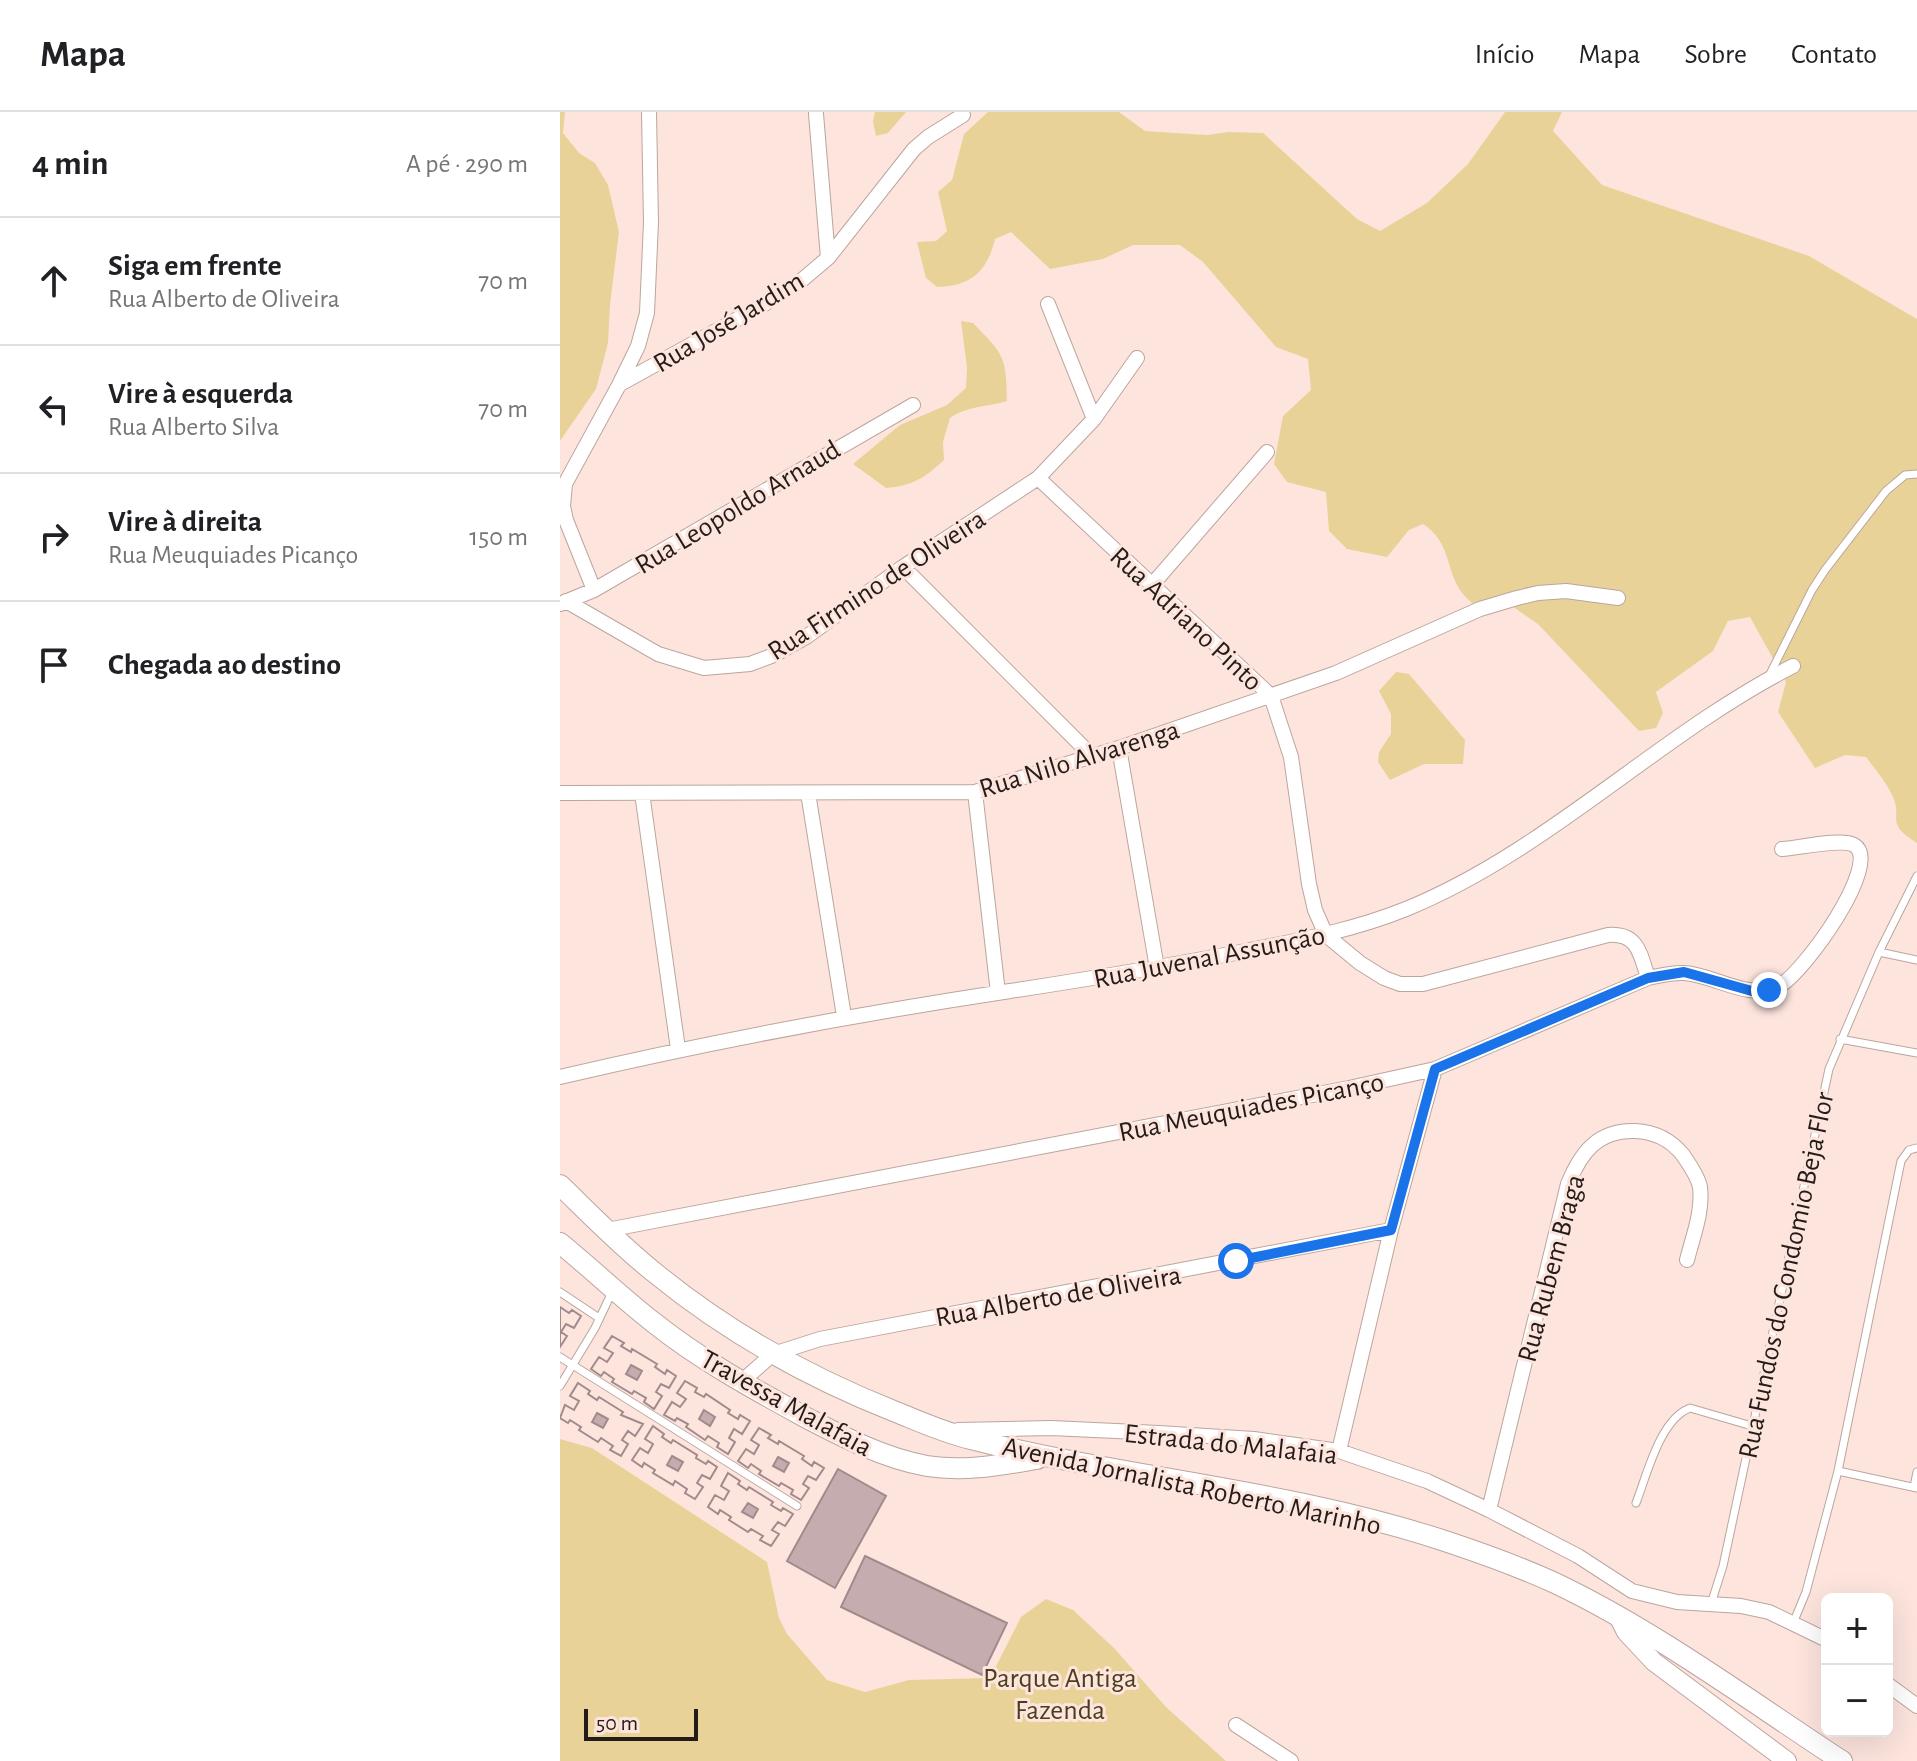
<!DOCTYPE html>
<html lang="pt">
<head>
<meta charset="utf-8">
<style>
  :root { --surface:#fff; --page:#f6f6f6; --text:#202124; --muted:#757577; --line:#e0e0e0 }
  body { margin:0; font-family:"Alegreya Sans",sans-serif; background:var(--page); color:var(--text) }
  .controls { position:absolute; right:24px; bottom:24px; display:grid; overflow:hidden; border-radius:12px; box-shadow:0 8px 32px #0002 }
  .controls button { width:72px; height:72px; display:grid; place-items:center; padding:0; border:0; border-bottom:2px solid var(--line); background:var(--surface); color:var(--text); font:40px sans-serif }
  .scale { position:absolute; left:24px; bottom:20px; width:114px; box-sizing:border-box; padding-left:8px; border:4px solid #241c19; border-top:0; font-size:22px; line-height:28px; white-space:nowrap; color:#241c19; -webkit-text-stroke:6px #fde5de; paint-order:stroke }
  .stop { position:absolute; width:24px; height:24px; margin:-18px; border:6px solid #1a73e8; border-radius:50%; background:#fff }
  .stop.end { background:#1a73e8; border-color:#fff; box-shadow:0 2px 8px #0008 }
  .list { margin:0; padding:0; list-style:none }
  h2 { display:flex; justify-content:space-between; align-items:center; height:104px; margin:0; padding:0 32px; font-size:34px }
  h2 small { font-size:26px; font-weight:400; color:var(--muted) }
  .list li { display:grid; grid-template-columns:52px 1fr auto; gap:24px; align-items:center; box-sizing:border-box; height:128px; padding:0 32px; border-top:2px solid var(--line) }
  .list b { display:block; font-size:30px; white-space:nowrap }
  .list p { margin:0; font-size:26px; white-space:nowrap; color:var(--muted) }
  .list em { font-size:26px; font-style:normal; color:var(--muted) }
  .icon { flex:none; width:44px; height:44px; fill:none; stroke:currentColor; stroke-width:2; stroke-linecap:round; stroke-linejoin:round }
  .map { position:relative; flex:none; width:1357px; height:1649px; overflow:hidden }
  header { display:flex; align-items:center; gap:48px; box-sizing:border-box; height:112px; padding:0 40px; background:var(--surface); border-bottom:2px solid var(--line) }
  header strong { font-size:38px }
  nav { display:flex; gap:44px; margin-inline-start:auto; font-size:28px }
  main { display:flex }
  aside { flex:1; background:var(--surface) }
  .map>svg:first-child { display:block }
</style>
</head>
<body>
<header>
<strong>Mapa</strong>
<nav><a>Início</a><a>Mapa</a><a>Sobre</a><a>Contato</a></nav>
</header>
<main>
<aside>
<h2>4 min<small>A pé · 290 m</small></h2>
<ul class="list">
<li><svg class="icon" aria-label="ahead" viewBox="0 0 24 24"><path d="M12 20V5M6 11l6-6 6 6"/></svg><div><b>Siga em frente</b><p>Rua Alberto de Oliveira</p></div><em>70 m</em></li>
<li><svg class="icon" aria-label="left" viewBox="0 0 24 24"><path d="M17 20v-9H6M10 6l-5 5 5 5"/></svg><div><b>Vire à esquerda</b><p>Rua Alberto Silva</p></div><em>70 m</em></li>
<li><svg class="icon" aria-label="right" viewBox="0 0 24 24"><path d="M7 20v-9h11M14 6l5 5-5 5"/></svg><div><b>Vire à direita</b><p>Rua Meuquiades Picanço</p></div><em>150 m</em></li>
<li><svg class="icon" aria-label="arrive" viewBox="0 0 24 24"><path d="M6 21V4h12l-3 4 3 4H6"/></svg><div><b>Chegada ao destino</b></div></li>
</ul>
</aside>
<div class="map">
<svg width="1357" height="1649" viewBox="0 0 1357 1649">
  <rect width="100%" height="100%" fill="#fde5de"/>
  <path fill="#e9d298" d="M0 0H5L3 21 19 41 35 51 48 73 59 120 50 193 48 231 36 277 0 329Z
    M315 0H346L328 21 316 24 313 10Z
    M428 0H559L585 19 647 23 668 20 703 21 797 107 820 119 867 91 908 52 945 0H1002L993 19 1042 73 1249 144 1357 207V731C1323 710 1344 707 1332 683 1326 670 1315 657 1306 645L1285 643 1255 656 1218 600 1226 570 1190 505 1168 509 1153 539 1096 580 1103 601 1096 616 1079 619 978 512 943 488 913 492C909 488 903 483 900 478 885 454 891 431 863 412L849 418 827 445 787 437 769 419 766 380 727 370 714 352 723 304 751 278 748 247 716 235 643 150 620 133H573L543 147 490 157 451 120 435 127C427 160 411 174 377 175L366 166 357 130 376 129 387 119 378 80 392 68 404 22Z
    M401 209 413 211C445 244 446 244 447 289 427 295 407 294 390 306L383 330 384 348C365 366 352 374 326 376L293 352 340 313 387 293 406 276 407 256Z
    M836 560 849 562 905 628 903 652H864L830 668 818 650 819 640 831 622V602L819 579Z
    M0 1327 32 1336 207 1450 219 1506 227 1522 267 1568 305 1580 349 1568 430 1566 461 1505 486 1487 513 1498 554 1536 606 1595 666 1649H0Z"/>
  <path fill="#c5adaf" stroke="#a28a8c" stroke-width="2" fill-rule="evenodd" d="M0 1195 9 1201 12 1198 21 1204 14 1216 6 1212 1 1220 7 1224 0 1235Z
    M0 1195 9 1201 12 1198 21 1204 14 1216 6 1212 1 1220 7 1224 0 1235Z
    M52 1224 64 1231 61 1234 71 1240 72 1237 97 1252 95 1255 105 1262 107 1258 116 1264 109 1276 101 1272 96 1280 102 1284 94 1297 84 1290 86 1286 74 1279 72 1282 52 1270 54 1267 44 1260 41 1264 31 1257 39 1245 47 1250 53 1241 44 1236ZM71 1253 82 1259 77 1268 66 1262Z
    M52 1224 64 1231 61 1234 71 1240 72 1237 97 1252 95 1255 105 1262 107 1258 116 1264 109 1276 101 1272 96 1280 102 1284 94 1297 84 1290 86 1286 74 1279 72 1282 52 1270 54 1267 44 1260 41 1264 31 1257 39 1245 47 1250 53 1241 44 1236Z
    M125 1269 137 1276 135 1280 144 1285 146 1282 170 1298 168 1301 178 1307 180 1303 190 1309 182 1322 174 1317 169 1326 175 1330 168 1342 157 1335 159 1331 148 1324 145 1328 126 1315 128 1312 117 1306 115 1309 104 1303 112 1290 120 1295 126 1287 117 1281ZM144 1298 155 1305 150 1314 139 1307Z
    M125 1269 137 1276 135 1280 144 1285 146 1282 170 1298 168 1301 178 1307 180 1303 190 1309 182 1322 174 1317 169 1326 175 1330 168 1342 157 1335 159 1331 148 1324 145 1328 126 1315 128 1312 117 1306 115 1309 104 1303 112 1290 120 1295 126 1287 117 1281Z
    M18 1271 30 1279 28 1282 37 1288 39 1285 63 1300 61 1303 83 1312 75 1324 68 1319 62 1328 68 1332 61 1344 50 1338 53 1334 41 1326 38 1330 19 1318 21 1315 10 1308 8 1311 0 1306 5 1293 14 1298 19 1289 10 1284ZM37 1301 48 1307 43 1316 32 1310Z
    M18 1271 30 1279 28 1282 37 1288 39 1285 63 1300 61 1303 83 1312 75 1324 68 1319 62 1328 68 1332 61 1344 50 1338 53 1334 41 1326 38 1330 19 1318 21 1315 10 1308 8 1311 0 1306 5 1293 14 1298 19 1289 10 1284Z
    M93 1314 104 1322 102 1325 111 1331 113 1328 137 1343 136 1346 146 1352 148 1349 157 1355 150 1367 142 1363 137 1371 143 1375 135 1387 125 1381 127 1377 115 1369 113 1373 93 1361 95 1358 84 1351 82 1355 72 1348 80 1336 88 1341 93 1332 85 1327ZM112 1344 123 1350 118 1359 107 1353Z
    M93 1314 104 1322 102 1325 111 1331 113 1328 137 1343 136 1346 146 1352 148 1349 157 1355 150 1367 142 1363 137 1371 143 1375 135 1387 125 1381 127 1377 115 1369 113 1373 93 1361 95 1358 84 1351 82 1355 72 1348 80 1336 88 1341 93 1332 85 1327Z
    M199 1316 211 1323 208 1326 218 1332 219 1329 244 1344 242 1347 252 1354 254 1350 264 1356 256 1368 248 1364 243 1372 249 1376 241 1388 231 1382 233 1378 221 1371 219 1374 199 1362 201 1359 191 1352 188 1356 178 1349 186 1337 194 1342 199 1333 191 1328ZM218 1345 229 1351 224 1360 213 1354Z
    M199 1316 211 1323 208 1326 218 1332 219 1329 244 1344 242 1347 252 1354 254 1350 264 1356 256 1368 248 1364 243 1372 249 1376 241 1388 231 1382 233 1378 221 1371 219 1374 199 1362 201 1359 191 1352 188 1356 178 1349 186 1337 194 1342 199 1333 191 1328Z
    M278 1357 326 1384 275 1476 227 1449Z
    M168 1361 180 1369 178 1372 187 1378 189 1375 213 1390 211 1393 221 1399 223 1396 233 1402 225 1414 218 1410 212 1418 219 1422 211 1434 200 1428 203 1424 191 1417 188 1420 169 1408 171 1405 160 1398 158 1402 148 1395 155 1383 164 1388 169 1379 161 1374ZM188 1391 198 1397 193 1406 182 1400Z
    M168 1361 180 1369 178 1372 187 1378 189 1375 213 1390 211 1393 221 1399 223 1396 233 1402 225 1414 218 1410 212 1418 219 1422 211 1434 200 1428 203 1424 191 1417 188 1420 169 1408 171 1405 160 1398 158 1402 148 1395 155 1383 164 1388 169 1379 161 1374Z
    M305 1444 447 1511 422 1563 281 1495Z"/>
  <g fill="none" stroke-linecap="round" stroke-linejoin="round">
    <g stroke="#bca59e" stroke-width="9">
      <path id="service" d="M1209 564 1252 478 1265 458 1326 379 1345 363 1357 362
        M1319 840 1357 848
        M1280 927 1357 941
        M0 1180 39 1206
        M0 1245 237 1394
        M0 1274 35 1216 53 1178
        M1278 1359 1357 1376
        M1354 1375 1357 1360
        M1076 1391C1087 1363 1100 1307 1130 1296L1192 1314
        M1151 1492 1163 1454 1269 957 1319 840 1357 764
        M1234 1509 1246 1480 1278 1359 1341 1049 1349 1038 1357 1036"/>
    </g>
    <g stroke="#bca59e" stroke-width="16">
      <path id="minor" d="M256 2 268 146
        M488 192 534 307
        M60 272 203 193 242 168 268 146 354 37 368 25 403 3
        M478 366 711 584 731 645 749 772 755 798 766 823 800 851 824 866 840 872H863L1048 823C1078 821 1080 841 1088 866
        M343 455 531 643
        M591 474 707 340
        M34 478 6 408 3 394 5 372 59 273 78 234 87 201 91 110 89 0
        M6 489 98 542 144 556 190 552 214 543 246 525 343 455 478 366 534 307 577 246
        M0 492 34 478 353 293
        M559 636 597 856
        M415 680 438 881
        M0 681 415 680 559 636 776 561 920 497 957 486 978 481 1006 479 1058 486
        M82 681 118 937
        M248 681 284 904
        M0 965C149 930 298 902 450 879 529 867 607 854 686 839 740 828 794 818 846 797 988 739 1098 623 1233 554
        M47 1118 789 976 875 957 1088 866C1099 864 1112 860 1124 861 1156 863 1187 889 1219 874 1243 862 1324 750 1294 733 1281 726 1238 736 1222 737
        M181 1270 213 1242 260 1227 831 1118
        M398 1318 491 1316 599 1321 694 1327 779 1339 867 1369 929 1398 1018 1444 1072 1479 1117 1490 1181 1494 1209 1500 1267 1528
        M779 1339 831 1118 875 957
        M929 1398 1008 1072C1021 1040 1038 1018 1075 1019 1095 1020 1110 1027 1123 1043 1129 1052 1138 1064 1140 1075 1143 1100 1133 1124 1127 1148
        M1327 1572 1357 1594
        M676 1613 731 1649"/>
    </g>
    <g stroke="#bca59e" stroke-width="20">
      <path id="tertiary" d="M1059 1506 1066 1520 1094 1550 1227 1649"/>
    </g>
    <g stroke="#bca59e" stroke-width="22">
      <path id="secondary" d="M0 1073C31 1103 61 1134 95 1161 167 1220 250 1266 336 1300 361 1310 385 1321 411 1327 568 1367 733 1378 888 1430 924 1442 960 1455 995 1471 1094 1518 1190 1589 1282 1649
        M0 1131C32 1157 61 1185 93 1210 139 1247 192 1276 243 1304 283 1325 323 1346 367 1354 404 1360 440 1353 477 1347"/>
    </g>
    <use href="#service" stroke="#fff" stroke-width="7"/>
    <use href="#minor" stroke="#fff" stroke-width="14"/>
    <use href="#tertiary" stroke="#fff" stroke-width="18"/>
    <use href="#secondary" stroke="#fff" stroke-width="20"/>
  </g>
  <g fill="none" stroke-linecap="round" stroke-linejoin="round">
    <path stroke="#1a73e8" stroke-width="10" d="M676 1149 831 1118 875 957 1088 866 1124 860 1192 879 1209 878"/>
  </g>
  <g text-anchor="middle" stroke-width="6" stroke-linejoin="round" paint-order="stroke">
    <g font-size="28" fill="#241c19" stroke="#fde5de">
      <text transform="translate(168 209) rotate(-31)" y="10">Rua José Jardim</text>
      <text transform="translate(177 394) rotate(-31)" y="10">Rua Leopoldo Arnaud</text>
      <text transform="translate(316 472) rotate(-33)" y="10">Rua Firmino de Oliveira</text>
      <text transform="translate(627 506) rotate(43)" y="10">Rua Adriano Pinto</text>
      <text transform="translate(519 646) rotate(-17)" y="10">Rua Nilo Alvarenga</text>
      <text transform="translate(649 844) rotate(-11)" y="10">Rua Juvenal Assunção</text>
      <text transform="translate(691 994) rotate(-11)" y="10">Rua Meuquiades Picanço</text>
      <text transform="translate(990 1156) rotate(-75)" y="10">Rua Rubem Braga</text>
      <text transform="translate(1225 1163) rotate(-78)" y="10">Rua Fundos do Condomio Beja Flor</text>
      <text transform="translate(498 1183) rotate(-10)" y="10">Rua Alberto de Oliveira</text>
      <text transform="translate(227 1290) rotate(29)" y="10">Travessa Malafaia</text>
      <text transform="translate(671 1331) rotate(6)" y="10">Estrada do Malafaia</text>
      <text transform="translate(632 1373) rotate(12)" y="10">Avenida Jornalista Roberto Marinho</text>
    </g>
    <g font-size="28" fill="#4b3e1c" stroke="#fde5de">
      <text x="500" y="1575">Parque Antiga<tspan x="500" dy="32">Fazenda</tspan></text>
    </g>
  </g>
</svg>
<div class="controls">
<button>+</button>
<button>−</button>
</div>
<div class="scale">50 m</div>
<div class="stop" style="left:676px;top:1149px"></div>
<div class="stop end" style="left:1209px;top:878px"></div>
</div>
</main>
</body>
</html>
